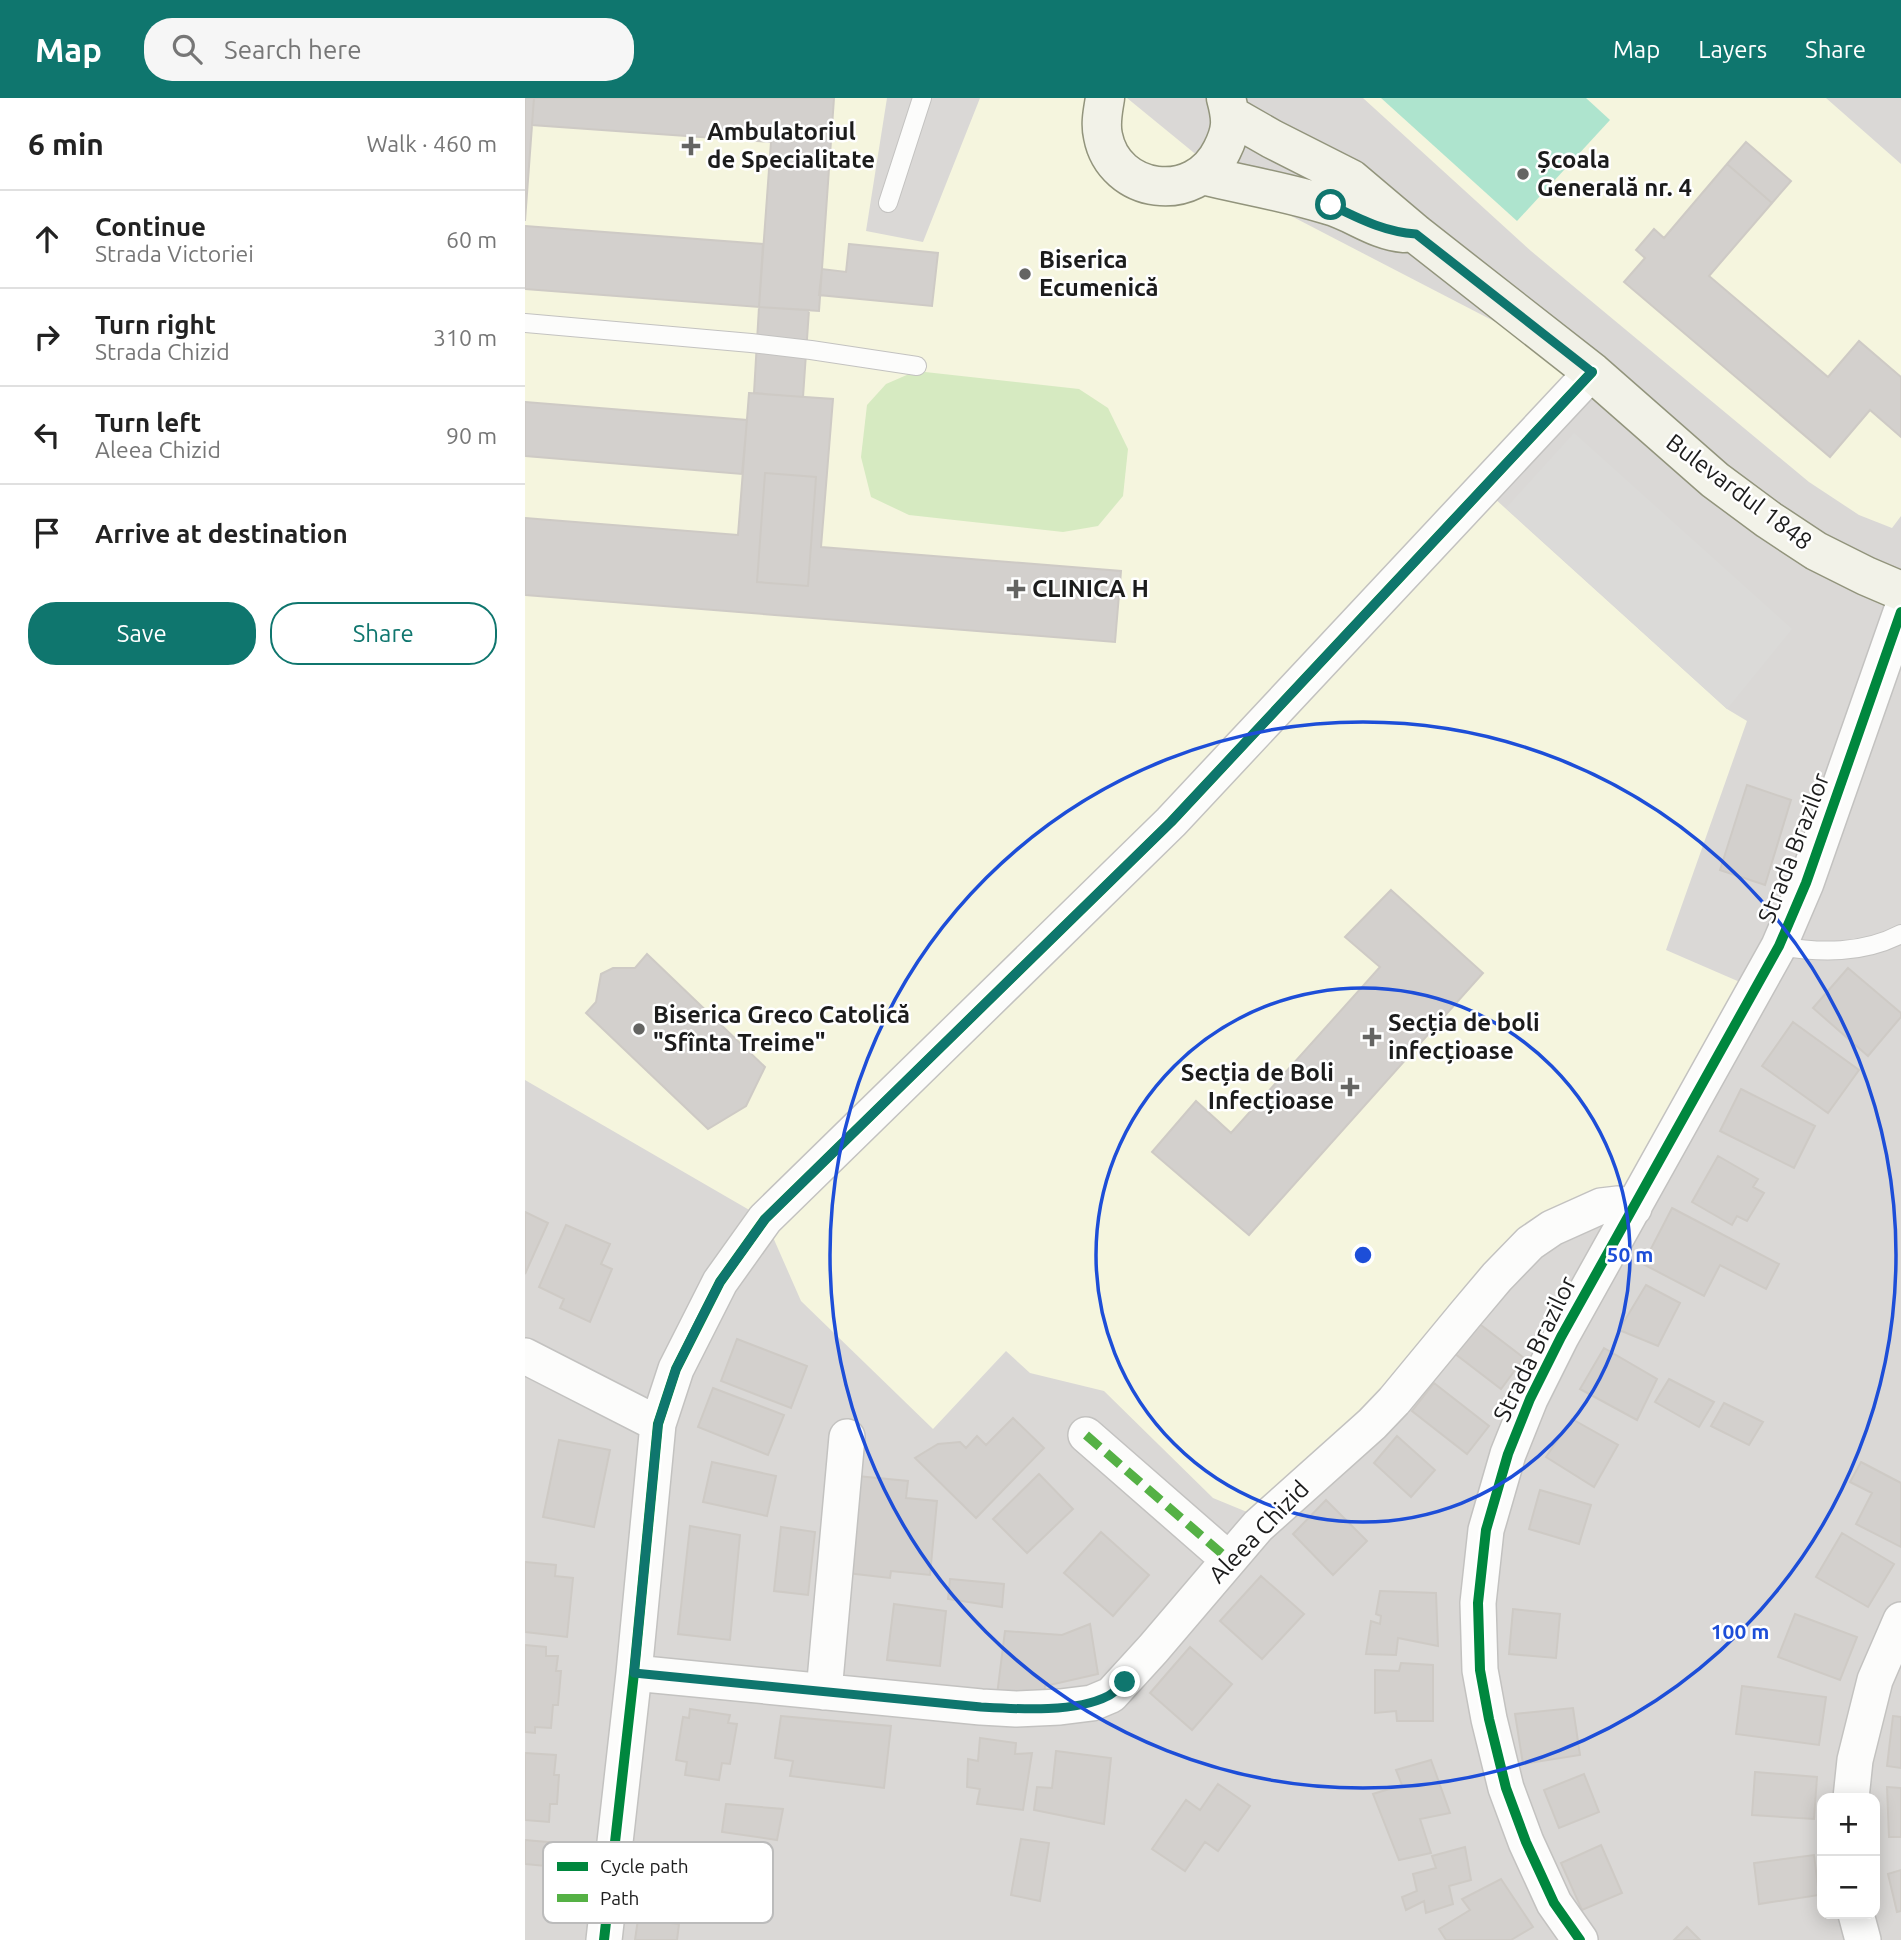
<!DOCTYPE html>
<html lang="en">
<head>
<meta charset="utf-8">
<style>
  :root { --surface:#fff; --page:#f6f6f6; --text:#222; --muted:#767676; --line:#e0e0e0; --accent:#0f766e }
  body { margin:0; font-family:Ubuntu,sans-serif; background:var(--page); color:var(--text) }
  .controls { position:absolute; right:21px; bottom:21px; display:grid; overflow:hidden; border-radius:14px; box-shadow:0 4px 18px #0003 }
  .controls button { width:63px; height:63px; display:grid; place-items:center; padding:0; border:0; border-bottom:2px solid var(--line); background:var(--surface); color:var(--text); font:35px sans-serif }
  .stop { position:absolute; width:21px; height:21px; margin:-16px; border:5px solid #0f766e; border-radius:50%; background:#fff }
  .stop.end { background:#0f766e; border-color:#fff; box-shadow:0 2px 7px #0008 }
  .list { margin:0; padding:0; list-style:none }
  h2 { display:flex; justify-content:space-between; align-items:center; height:91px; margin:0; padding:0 28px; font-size:30px }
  h2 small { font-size:23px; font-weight:400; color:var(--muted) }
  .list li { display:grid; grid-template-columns:46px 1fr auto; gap:21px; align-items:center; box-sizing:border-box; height:98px; padding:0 28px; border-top:2px solid var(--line) }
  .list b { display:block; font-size:26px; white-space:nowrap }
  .list p { margin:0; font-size:23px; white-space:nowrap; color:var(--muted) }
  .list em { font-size:23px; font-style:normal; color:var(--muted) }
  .actions { display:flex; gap:14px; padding:21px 28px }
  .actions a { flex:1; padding:16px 0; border:2px solid var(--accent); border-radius:28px; text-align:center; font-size:24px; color:var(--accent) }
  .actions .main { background:var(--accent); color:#fff }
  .icon { flex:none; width:38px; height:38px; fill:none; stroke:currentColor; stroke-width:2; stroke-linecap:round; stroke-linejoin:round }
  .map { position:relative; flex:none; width:1376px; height:1842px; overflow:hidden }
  header { display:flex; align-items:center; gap:42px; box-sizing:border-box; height:98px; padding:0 35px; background:var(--accent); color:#fff }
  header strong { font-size:33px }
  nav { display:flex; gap:38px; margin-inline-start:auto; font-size:24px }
  .search { width:490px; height:63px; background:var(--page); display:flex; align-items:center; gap:18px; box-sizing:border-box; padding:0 24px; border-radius:28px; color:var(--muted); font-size:26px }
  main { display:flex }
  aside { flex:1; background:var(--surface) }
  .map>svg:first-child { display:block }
</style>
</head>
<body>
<header>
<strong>Map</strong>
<div class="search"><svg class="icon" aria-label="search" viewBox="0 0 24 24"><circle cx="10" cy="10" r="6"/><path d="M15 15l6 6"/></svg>Search here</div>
<nav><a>Map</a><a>Layers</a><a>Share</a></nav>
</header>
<main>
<aside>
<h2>6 min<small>Walk · 460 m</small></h2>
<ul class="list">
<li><svg class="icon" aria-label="ahead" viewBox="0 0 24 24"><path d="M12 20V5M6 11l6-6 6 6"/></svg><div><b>Continue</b><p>Strada Victoriei</p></div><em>60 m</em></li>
<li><svg class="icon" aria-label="right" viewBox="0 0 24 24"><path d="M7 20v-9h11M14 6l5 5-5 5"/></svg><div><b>Turn right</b><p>Strada Chizid</p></div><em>310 m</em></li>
<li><svg class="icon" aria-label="left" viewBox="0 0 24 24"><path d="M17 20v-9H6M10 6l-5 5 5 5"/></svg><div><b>Turn left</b><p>Aleea Chizid</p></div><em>90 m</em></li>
<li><svg class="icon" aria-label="arrive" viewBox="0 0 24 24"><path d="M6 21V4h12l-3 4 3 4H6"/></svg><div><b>Arrive at destination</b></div></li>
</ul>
<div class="actions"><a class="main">Save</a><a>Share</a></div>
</aside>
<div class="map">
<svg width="1376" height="1842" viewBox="0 0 1376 1842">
  <rect width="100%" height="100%" fill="#ebe9e4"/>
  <path fill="#dad8d6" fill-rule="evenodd" d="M0 0H1376V1842H0ZM1297 1700H1350V1816H1297Z"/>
  <path fill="#f5f5de" d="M0 0H362L341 133 398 144 455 0H602L712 90 1067 274 958 390 1202 611 1222 623 1141 852 1231 891 1109 1110 1027 1130 816 1337 722 1414 688 1400 579 1293 505 1275 481 1253 408 1331 276 1203 240 1121 0 982Z
    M838 0H1301L1376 66V418L1367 430 1334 417 1284 384 1006 153Z"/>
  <path fill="#d6eac1" d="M391 273 554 291 583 310 603 351 598 398 573 428 538 434 384 417 346 399 336 359 342 307 361 286Z"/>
  <path fill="#aee4ce" d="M856 0H1061L1085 22 992 123Z"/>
  <path fill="#dbdad8" d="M1049 335 1267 531 1202 611 981 410Z"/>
  <path fill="#d3d0cd" stroke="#cecac5" stroke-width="2" d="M0 0H9L0 123Z
    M9 0H309L294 213 234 209 246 44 7 27Z
    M1221 44 1266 83 1247 105 1202 66Z
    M1202 66 1247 105 1184 178 1303 279 1334 243 1376 279V339L1345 312 1305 359 1099 184 1120 160 1111 152 1129 131 1139 140Z
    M0 128 238 146 234 209 0 191Z
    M324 146 413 155 407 208 294 197 297 171 321 174Z
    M234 209 284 212 278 299 229 295Z
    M224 295 308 301 296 449 596 473 590 544 0 497V420L213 437Z
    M0 304 222 322 217 376 0 358Z
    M240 375 291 379 283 488 232 484Z
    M1222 687 1266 702 1240 787 1195 772Z
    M866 792 958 875 724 1137 627 1054 671 1003 706 1035 855 869 820 839Z
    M122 856 240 969 221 1008 183 1031 61 915 71 904 76 876 88 870H110Z
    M1323 870 1376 915V919L1343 958 1288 910Z
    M1268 924 1334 972 1303 1015 1237 968Z
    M1216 991 1290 1028 1269 1070 1195 1033Z
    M1193 1058 1233 1081 1228 1089 1239 1095 1222 1123 1212 1118 1207 1127 1167 1104Z
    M1147 1110 1254 1166 1241 1191 1195 1167 1179 1198 1118 1166Z
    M0 1114 23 1125 0 1176Z
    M41 1127 85 1146 76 1166 87 1171 65 1224 35 1210 39 1201 14 1189Z
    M1121 1187 1155 1205 1133 1248 1094 1232Z
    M952 1224 999 1260 976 1291 929 1255Z
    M212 1241 282 1268 266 1310 196 1283Z
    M1079 1250 1132 1281 1112 1322 1055 1291Z
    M1144 1281 1189 1304 1174 1329 1130 1304Z
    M909 1285 964 1328 942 1356 887 1313Z
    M188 1290 259 1317 243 1357 173 1329Z
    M1199 1305 1238 1324 1224 1347 1186 1328Z
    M488 1320 519 1350 451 1420 390 1360 413 1346 435 1344 441 1350 452 1338 461 1347Z
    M1047 1321 1093 1347 1069 1389 1021 1359Z
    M872 1338 910 1372 886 1399 849 1365Z
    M34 1342 85 1352 69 1429 18 1419Z
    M187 1364 251 1378 242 1418 178 1404Z
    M1336 1364 1376 1385V1449L1331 1426 1347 1395 1325 1384Z
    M514 1376 548 1411 502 1455 468 1421Z
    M332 1378 383 1383 381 1400 412 1403 405 1477 366 1473 365 1480 322 1475Z
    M1015 1392 1066 1407 1054 1446 1004 1431Z
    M801 1402 842 1443 808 1477 768 1436Z
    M165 1428 215 1437 205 1542 153 1536Z
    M256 1429 290 1434 283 1497 249 1493Z
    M576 1434 624 1477 588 1518 539 1475Z
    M1317 1435 1369 1466 1343 1509 1291 1479Z
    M0 1464 31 1467 30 1478 48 1480 42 1539 0 1534Z
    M736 1478 779 1516 737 1561 695 1523Z
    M425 1481 479 1486 477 1509 423 1501Z
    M855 1493 911 1495 913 1548 873 1540 871 1557 841 1556 846 1523 855 1526 856 1518 851 1516Z
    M369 1506 421 1513 415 1568 362 1562Z
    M988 1511 1035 1516 1031 1560 984 1556Z
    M1270 1516 1332 1539 1315 1582 1253 1559Z
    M565 1526 573 1576 520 1588 519 1600 472 1597 480 1533 537 1537Z
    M0 1547 21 1549V1558H33L31 1573H36L33 1607H28L26 1630 10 1629V1635L0 1634Z
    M665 1549 707 1586 667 1632 625 1595Z
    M876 1565 908 1567V1623H872L871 1613 850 1615V1572L874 1573Z
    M1217 1588 1301 1599 1294 1647 1211 1636Z
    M1048 1610 1055 1657 998 1666 990 1616Z
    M165 1611 205 1617 203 1625 212 1626 205 1666 197 1665 194 1682 160 1677 162 1664 151 1662 158 1619 164 1620Z
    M256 1618 366 1628 359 1690 265 1678 268 1663 250 1660Z
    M1368 1618 1376 1619V1670L1362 1668Z
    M455 1640 491 1645 490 1656 507 1655 498 1712 452 1706 455 1691 442 1689 443 1661 453 1663Z
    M531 1653 586 1660 579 1726 509 1712 512 1689 527 1690Z
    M0 1655 31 1657 29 1677H34L32 1706H25L24 1724 0 1722Z
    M906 1662 925 1715 895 1721 906 1755 874 1762 848 1696 877 1687 871 1672Z
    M1230 1674 1292 1679 1289 1721 1227 1717Z
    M1059 1676 1074 1714 1034 1730 1019 1692Z
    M693 1686 725 1708 693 1753 680 1744 660 1773 627 1751 661 1702 675 1712Z
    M1362 1689 1376 1690V1739H1364Z
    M201 1706 258 1711 252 1742 197 1734Z
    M496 1741 524 1745 515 1803 486 1797Z
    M0 1742 44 1746 42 1770 0 1766Z
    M1076 1747 1097 1795 1057 1812 1036 1765Z
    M940 1749 946 1782 924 1788 928 1806 901 1815 899 1803 881 1812 877 1799 892 1793 888 1776 911 1770 907 1758Z
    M1289 1757 1294 1797 1234 1806 1229 1765Z
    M1376 1772V1813L1372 1814 1363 1776Z
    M976 1781 1008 1829 986 1842H921L914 1831 945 1812 937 1801Z
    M113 1821 154 1826 152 1842H110Z
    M1162 1829 1175 1842H1149Z"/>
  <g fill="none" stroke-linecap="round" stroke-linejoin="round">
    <g stroke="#c3c2c0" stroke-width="20">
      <path id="lane" d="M363 105 397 0
        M0 225 226 245 286 252 392 268
        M1254 848C1295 855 1338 856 1376 836"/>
    </g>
    <g stroke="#c3c2c0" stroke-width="38">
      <path id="street" d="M0 1258 133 1326
        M561 1337 703 1461
        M109 1575 456 1609 491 1611 535 1609 567 1605 586 1597 628 1551 733 1428 847 1326 869 1303 940 1217 972 1179 1005 1145 1027 1130 1076 1108 1093 1106 1109 1110
        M299 1594 322 1339
        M1326 1700 1330 1662 1350 1582 1376 1522
        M1331 1816 1338 1842
        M79 1842 109 1575 133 1326 151 1271 195 1184 240 1121 646 724 1067 274
        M1055 1842 1029 1805 1001 1744 981 1690 964 1621 955 1572 953 1505 961 1432 983 1356 1005 1301 1036 1239 1254 848 1281 785 1376 514"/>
    </g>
    <g stroke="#92947c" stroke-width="41">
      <path id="secondary" d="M580 0C578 13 575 25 578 38 589 96 670 108 697 52 707 32 707 22 701 0
        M705 17 747 41 826 81 891 136 1067 274 1190 382 1244 422 1291 453 1341 478 1376 493
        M677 77C719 87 762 94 803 107 829 114 851 133 879 135"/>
    </g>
    <use href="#lane" stroke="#fcfcfb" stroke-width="18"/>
    <use href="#street" stroke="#fcfcfb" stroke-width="35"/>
    <use href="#secondary" stroke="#f2f2e8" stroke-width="38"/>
    <path stroke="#55b145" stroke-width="9" stroke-dasharray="18 9" stroke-linecap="butt" d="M561 1337 703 1461"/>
    <g stroke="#fff" stroke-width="15">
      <path id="cycleway" d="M79 1842 109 1575 133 1326 151 1271 195 1184 240 1121 646 724 1067 274
        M1055 1842 1029 1805 1001 1744 981 1690 964 1621 955 1572 953 1505 961 1432 983 1356 1005 1301 1036 1239 1254 848 1281 785 1376 514"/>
    </g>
    <use href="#cycleway" stroke="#00873e" stroke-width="10"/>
  </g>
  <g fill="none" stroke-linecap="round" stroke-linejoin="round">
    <path stroke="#0f766e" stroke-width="9" d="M600 1584C594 1589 589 1595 583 1598 550 1615 492 1611 456 1609L109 1575 133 1326 151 1271 173 1227 195 1184 240 1121 646 724 1067 274 891 136C859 134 835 121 806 107"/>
  </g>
  <g fill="none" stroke="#1d4ed8" stroke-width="3.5">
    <circle cx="838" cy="1157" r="267"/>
    <circle cx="838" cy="1157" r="533"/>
  </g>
  <g fill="#646462" stroke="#fff" stroke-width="2.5">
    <path d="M162.5 37.5h7v7h7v7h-7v7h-7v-7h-7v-7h7z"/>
    <circle cx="998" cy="76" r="7"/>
    <circle cx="500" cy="176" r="7"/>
    <path d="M487.5 480.5h7v7h7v7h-7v7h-7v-7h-7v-7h7z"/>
    <circle cx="114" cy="931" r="7"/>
    <path d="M843.5 928.5h7v7h7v7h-7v7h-7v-7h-7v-7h7z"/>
    <path d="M821.5 978.5h7v7h7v7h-7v7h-7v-7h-7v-7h7z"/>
  </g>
  <g text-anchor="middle" stroke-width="5" stroke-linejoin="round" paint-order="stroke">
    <g font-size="24" font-weight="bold" fill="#1c1c1c" stroke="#fff" text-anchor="start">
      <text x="182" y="42">Ambulatoriul<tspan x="182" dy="28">de Specialitate</tspan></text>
      <text x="1012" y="70">Școala<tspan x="1012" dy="28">Generală nr. 4</tspan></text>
      <text x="514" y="170">Biserica<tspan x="514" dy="28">Ecumenică</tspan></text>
      <text x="507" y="499">CLINICA H</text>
      <text x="128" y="925">Biserica Greco Catolică<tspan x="128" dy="28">"Sfînta Treime"</tspan></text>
      <text x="863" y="933">Secția de boli<tspan x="863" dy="28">infecțioase</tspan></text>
      <text x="809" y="983" text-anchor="end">Secția de Boli<tspan x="809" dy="28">Infecțioase</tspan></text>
    </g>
    <g font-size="24" fill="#1c1c1c" stroke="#fff">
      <text transform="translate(1214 394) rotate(37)" y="8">Bulevardul 1848</text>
      <text transform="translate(1269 750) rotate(-69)" y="8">Strada Brazilor</text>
      <text transform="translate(1010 1251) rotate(-64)" y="8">Strada Brazilor</text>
      <text transform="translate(734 1434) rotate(-46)" y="8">Aleea Chizid</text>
    </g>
  </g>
  <rect x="18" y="1744" width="230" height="81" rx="10" fill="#fff" stroke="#bbb" stroke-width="2"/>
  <rect x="32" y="1764" width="31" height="9" fill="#00873e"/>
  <rect x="32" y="1796" width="31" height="8" fill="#55b145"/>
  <g font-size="19" fill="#1c1c1c">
    <text x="75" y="1775">Cycle path</text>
    <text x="75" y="1807">Path</text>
  </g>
  <circle cx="838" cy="1157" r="10" fill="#1d4ed8" stroke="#fff" stroke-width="3.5"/>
  <g font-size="21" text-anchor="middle" font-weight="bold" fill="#1d4ed8" stroke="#fff" stroke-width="5" stroke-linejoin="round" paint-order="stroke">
    <text x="1105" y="1164">50 m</text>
    <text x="1215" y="1541">100 m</text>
  </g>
</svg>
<div class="controls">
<button>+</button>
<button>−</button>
</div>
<div class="stop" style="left:806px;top:107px"></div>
<div class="stop end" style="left:600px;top:1584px"></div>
</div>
</main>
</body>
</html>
